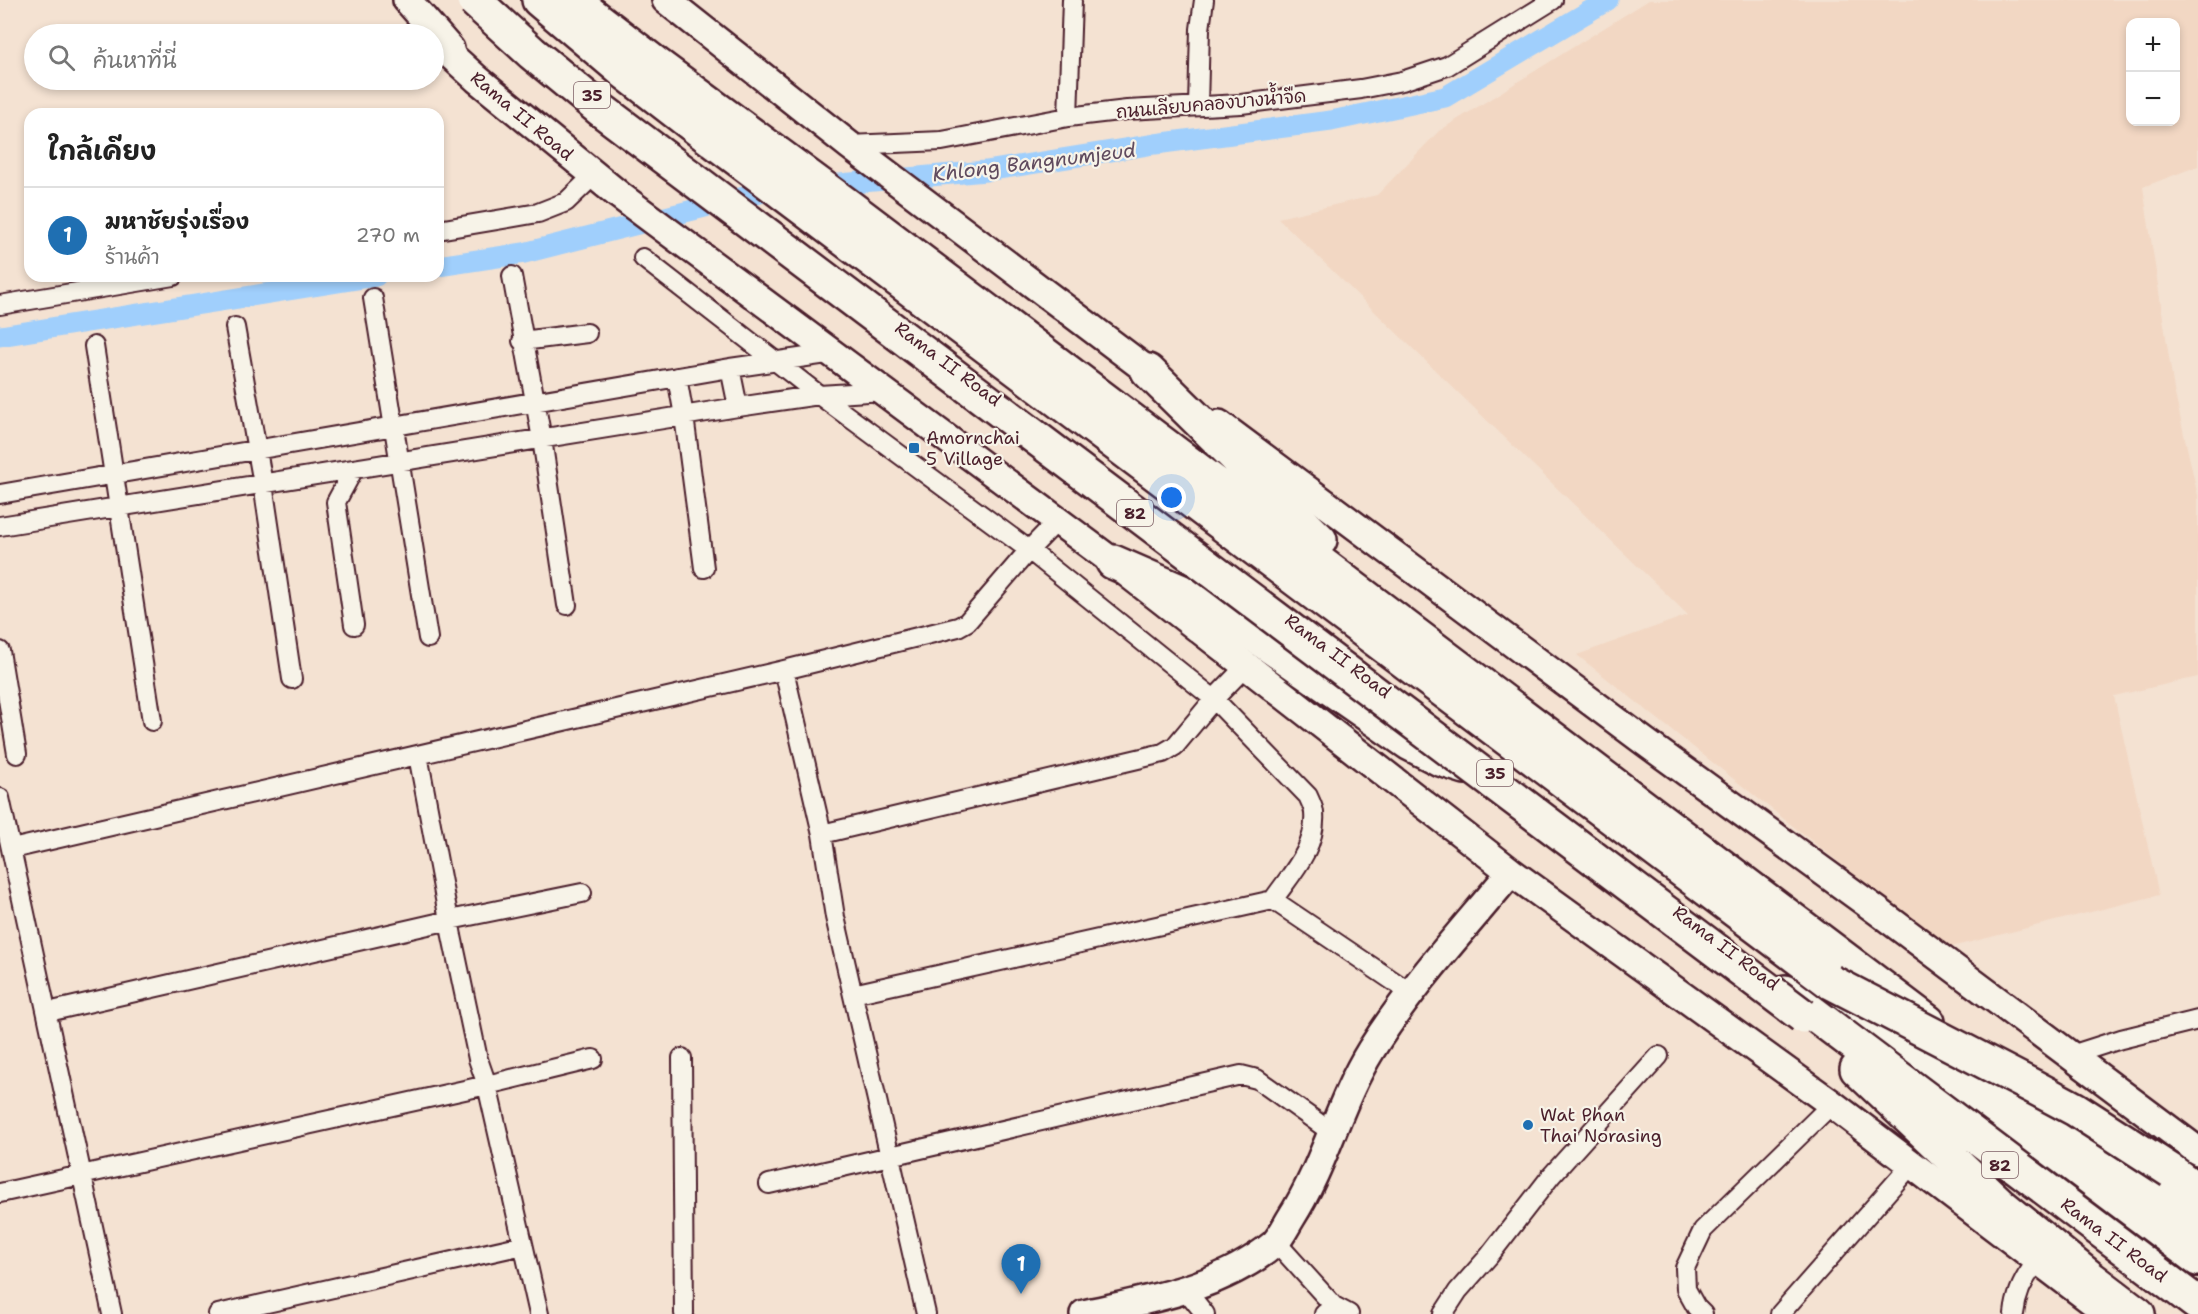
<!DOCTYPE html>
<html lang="th">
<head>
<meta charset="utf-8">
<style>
  :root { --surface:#fff; --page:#f2f2f2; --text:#222; --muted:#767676; --line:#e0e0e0; --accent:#1f6fb2 }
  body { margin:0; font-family:"Shantell Sans","Playpen Sans Thai",sans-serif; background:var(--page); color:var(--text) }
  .controls { position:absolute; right:18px; top:18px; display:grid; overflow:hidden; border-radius:12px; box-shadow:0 3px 9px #0003 }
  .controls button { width:54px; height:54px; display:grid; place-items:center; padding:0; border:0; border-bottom:2px solid var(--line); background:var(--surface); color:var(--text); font:30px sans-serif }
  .you { position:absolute; left:1172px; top:498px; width:21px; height:21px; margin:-15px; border:4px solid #fff; border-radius:50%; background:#1a73e8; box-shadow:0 0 0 9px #1a73e833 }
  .badge { display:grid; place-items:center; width:39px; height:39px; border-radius:50%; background:var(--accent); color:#fff; font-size:20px; font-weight:700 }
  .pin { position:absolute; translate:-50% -50px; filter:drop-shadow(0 2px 3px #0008) }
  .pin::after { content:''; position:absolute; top:32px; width:21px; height:18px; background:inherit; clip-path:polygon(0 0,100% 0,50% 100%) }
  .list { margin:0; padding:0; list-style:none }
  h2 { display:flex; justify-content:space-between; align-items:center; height:78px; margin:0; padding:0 24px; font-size:26px }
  h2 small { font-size:20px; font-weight:400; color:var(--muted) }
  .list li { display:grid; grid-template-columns:39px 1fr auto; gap:18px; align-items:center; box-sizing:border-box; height:96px; padding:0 24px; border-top:2px solid var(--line) }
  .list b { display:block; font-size:22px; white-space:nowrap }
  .list p { margin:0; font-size:20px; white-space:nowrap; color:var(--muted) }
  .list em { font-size:20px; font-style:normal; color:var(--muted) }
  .icon { flex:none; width:33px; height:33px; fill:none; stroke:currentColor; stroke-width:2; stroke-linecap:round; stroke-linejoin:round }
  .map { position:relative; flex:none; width:2198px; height:1314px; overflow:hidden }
  .search { position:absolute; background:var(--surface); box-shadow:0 3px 9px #0003; left:24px; top:24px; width:420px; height:66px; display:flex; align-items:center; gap:15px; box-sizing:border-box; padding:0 21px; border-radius:33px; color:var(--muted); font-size:22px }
  .panel { position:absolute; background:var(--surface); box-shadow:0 3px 9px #0003; left:24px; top:108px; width:420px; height:174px; border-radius:18px }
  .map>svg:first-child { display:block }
</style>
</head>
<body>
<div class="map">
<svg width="2198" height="1314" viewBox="0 0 2198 1314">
  <rect width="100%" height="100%" fill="#f4e2d2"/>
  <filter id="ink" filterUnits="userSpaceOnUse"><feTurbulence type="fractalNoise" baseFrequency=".0167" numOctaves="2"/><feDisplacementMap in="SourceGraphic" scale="12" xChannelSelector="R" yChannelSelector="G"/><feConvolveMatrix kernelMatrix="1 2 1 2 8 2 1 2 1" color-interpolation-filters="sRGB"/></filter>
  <g filter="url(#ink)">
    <path fill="#f2d7c3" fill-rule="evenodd" d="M1649 0H2198V166L2143 187 2174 390 2198 496V677L2114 696 2159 895 1947 948 1577 655 1688 615 1278 218 1377 195 1439 131ZM2130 22H2176V122H2130Z"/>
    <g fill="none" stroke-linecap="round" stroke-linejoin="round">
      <path stroke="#a0cffc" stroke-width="21" d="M817 186 986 171 1155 144 1331 121 1445 97 1608 0
        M438 266 524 253 772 190 783 189
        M0 336 376 276"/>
      <g stroke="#4a1f2b" stroke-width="22">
        <path id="street" d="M1198 106 1200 29 1204 0
          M1068 117 1072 0
          M849 145 942 141 1068 117 1127 110 1241 104 1361 89 1402 81 1447 66 1553 0
          M438 230 538 213 566 202 594 175
          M643 258 819 395 1029 550 1214 699 1308 796C1310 801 1314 808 1314 813 1317 847 1291 874 1273 900
          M512 276 542 439 567 605
          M373 298 428 638
          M0 305 173 276
          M235 327 263 484 292 679
          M522 341 587 333
          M94 346 152 721
          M730 368 738 407
          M677 377 684 416 704 568
          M354 469 336 502 354 625
          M0 494 730 368 834 353
          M0 526 738 407 819 395 885 391
          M0 651 17 754
          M784 670 822 834 835 917 926 1314
          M418 755 452 936 478 1059 487 1085 539 1314
          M0 798 112 1314
          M822 834 1163 753 1175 746 1214 699 1246 666
          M12 849 784 670 958 627 967 622 1029 550 1058 520
          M853 994 1273 900 1411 993
          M48 1012 450 920 582 893
          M2071 1055 2121 1039 2198 1020
          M682 1058 684 1314
          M769 1184 1241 1075 1257 1079 1331 1132
          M0 1193 487 1085 593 1059
          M1276 1242 1334 1306
          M1185 1289 1205 1314
          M218 1314 523 1245
          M1324 1314 1334 1306 1349 1314
          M1443 1314 1458 1291 1489 1256 1551 1176 1659 1056
          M1703 1314 1696 1307 1686 1289 1685 1268 1703 1230 1832 1104
          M1780 1314 1912 1164
          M2014 1314C2016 1294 2025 1275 2039 1260"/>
      </g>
      <g stroke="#4a1f2b" stroke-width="32">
        <path id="secondary" d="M407 0 450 49
          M666 0 849 145 1164 383
          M434 40 477 79 619 195 1113 562 1511 872 1832 1104 2109 1314
          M1219 424 1645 742 1879 912 2198 1151
          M1084 1314C1150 1299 1221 1288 1274 1244 1281 1237 1286 1226 1291 1218 1325 1165 1338 1103 1371 1050 1411 986 1463 930 1511 872"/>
      </g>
      <g stroke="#4a1f2b" stroke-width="38">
        <path id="highway" d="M539 0 623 71 703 133 2198 1259
          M573 0 656 64 851 208 1928 1022
          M1148 371 1320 540
          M1113 562 1182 592 1224 614 1409 743 1440 759 1465 767
          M1785 992 2198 1304
          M1857 1069 2001 1205 2092 1279 2138 1314
          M2015 1088 2198 1226
          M2171 1171 2198 1191"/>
      </g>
      <use href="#street" stroke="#f7f3e8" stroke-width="18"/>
      <use href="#secondary" stroke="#f7f3e8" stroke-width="27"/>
      <use href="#highway" stroke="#f7f3e8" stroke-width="33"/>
      <g stroke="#4a1f2b" stroke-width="38" stroke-linecap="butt">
        <path id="highway-bridge" d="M474 0 532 53 600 109 1803 1016
          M1831 982 2034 1087 2075 1109 2171 1171"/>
      </g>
      <use href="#highway-bridge" stroke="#f7f3e8" stroke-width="33"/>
    </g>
  </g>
  <g fill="#1f6fb2" stroke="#f7f3e8" stroke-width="2">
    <rect x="908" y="442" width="12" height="12" rx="3"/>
    <circle cx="1528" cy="1125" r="6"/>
  </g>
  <g text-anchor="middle" stroke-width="4.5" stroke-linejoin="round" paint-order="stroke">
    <g fill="#f7f3e8" stroke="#7e5f64" stroke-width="1.5">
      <rect x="574" y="82" width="36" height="26" rx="4.5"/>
      <rect x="1117" y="500" width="36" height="26" rx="4.5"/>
      <rect x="1477" y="760" width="36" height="26" rx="4.5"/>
      <rect x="1982" y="1152" width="36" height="26" rx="4.5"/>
    </g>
    <g font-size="16" font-weight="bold" fill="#4a1f2b">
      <text x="592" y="101">35</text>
      <text x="1135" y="519">82</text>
      <text x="1495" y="779">35</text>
      <text x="2000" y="1171">82</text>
    </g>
    <g font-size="18" fill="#4a1f2b" stroke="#f7f3e8">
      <text transform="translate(1211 104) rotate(-5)" y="6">ถนนเลียบคลองบางน้ำจืด</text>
      <text transform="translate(522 116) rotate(40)" y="6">Rama II Road</text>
      <text transform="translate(948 364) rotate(37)" y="6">Rama II Road</text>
      <text transform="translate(1338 656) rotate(37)" y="6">Rama II Road</text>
      <text transform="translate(1726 948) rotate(37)" y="6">Rama II Road</text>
      <text transform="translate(2114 1240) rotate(37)" y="6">Rama II Road</text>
    </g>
    <g font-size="18" fill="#4a1f2b" stroke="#f7f3e8" text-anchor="start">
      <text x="926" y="444">Amornchai<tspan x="926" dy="21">5 Village</tspan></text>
      <text x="1540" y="1121">Wat Phan<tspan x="1540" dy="21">Thai Norasing</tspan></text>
    </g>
    <g font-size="20" font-style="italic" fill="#604b5f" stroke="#f7f3e8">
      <text transform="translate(1034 162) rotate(-7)" y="7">Khlong Bangnumjeud</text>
    </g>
  </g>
</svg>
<div class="controls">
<button>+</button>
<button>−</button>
</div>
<div class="you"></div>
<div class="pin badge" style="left:1021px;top:1294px">1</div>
<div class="search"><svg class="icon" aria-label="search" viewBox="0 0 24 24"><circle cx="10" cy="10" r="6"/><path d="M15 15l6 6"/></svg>ค้นหาที่นี่</div>
<section class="panel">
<h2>ใกล้เคียง<small></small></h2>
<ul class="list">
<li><span class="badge">1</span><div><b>มหาชัยรุ่งเรื่อง</b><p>ร้านค้า</p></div><em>270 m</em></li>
</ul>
</section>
</div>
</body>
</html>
